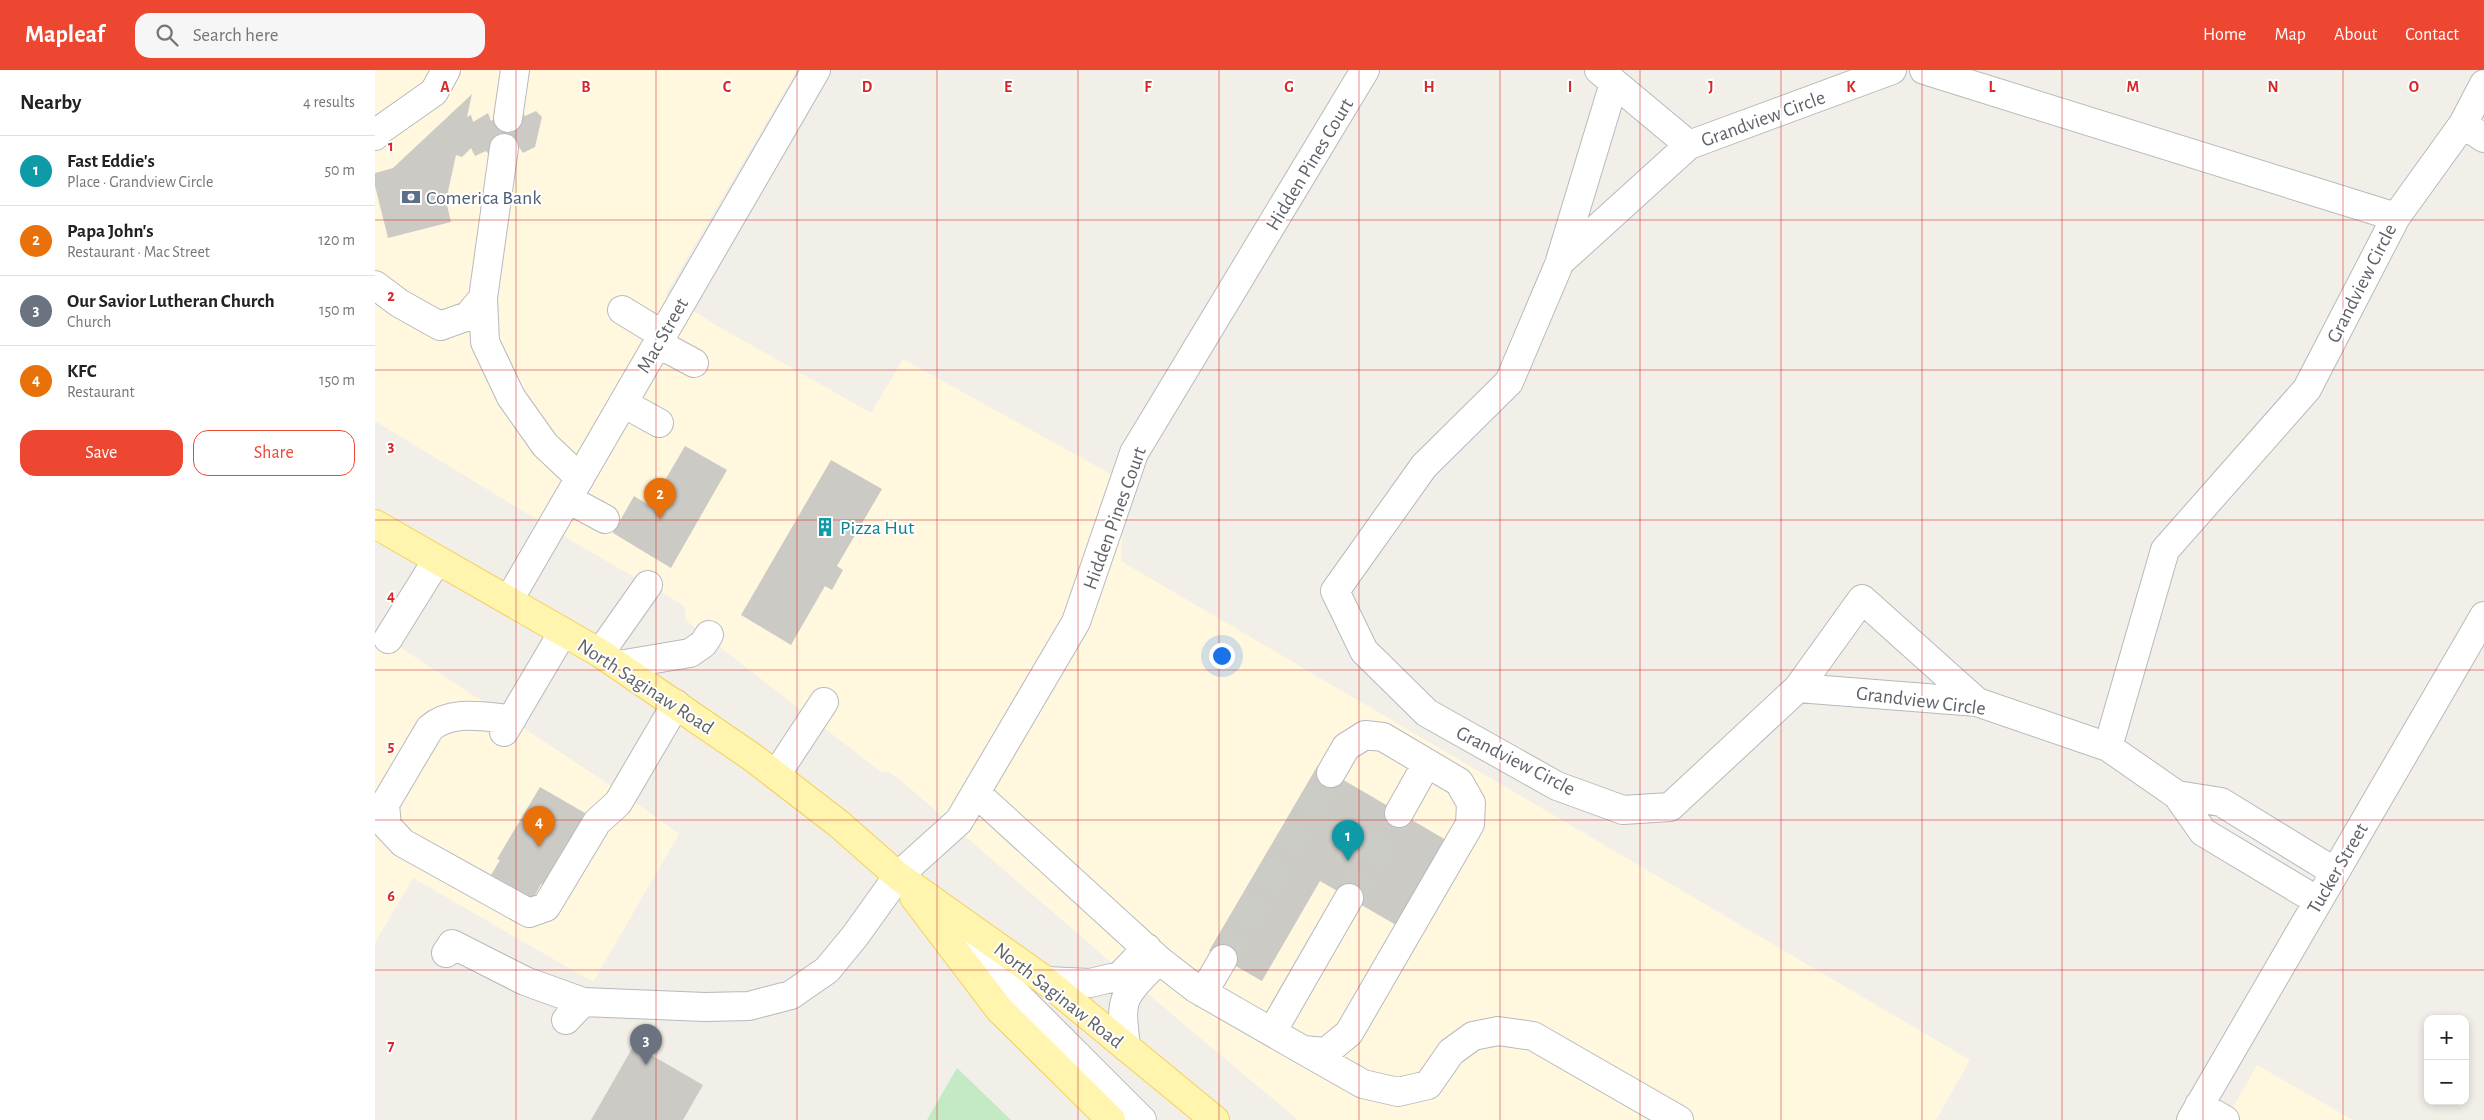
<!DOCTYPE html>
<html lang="en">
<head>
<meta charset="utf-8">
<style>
  :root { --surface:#fff; --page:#f6f6f6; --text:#222; --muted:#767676; --line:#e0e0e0; --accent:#ee4731 }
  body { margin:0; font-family:"Alegreya Sans",sans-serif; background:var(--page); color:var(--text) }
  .controls { position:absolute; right:15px; bottom:15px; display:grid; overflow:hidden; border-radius:10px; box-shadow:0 2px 8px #0003 }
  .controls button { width:45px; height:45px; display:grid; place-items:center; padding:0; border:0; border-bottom:1px solid var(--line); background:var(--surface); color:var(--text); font:25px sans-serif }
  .you { position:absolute; left:846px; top:585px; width:18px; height:18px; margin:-12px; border:4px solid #fff; border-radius:50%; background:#1a73e8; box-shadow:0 0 0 8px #1a73e833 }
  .badge { display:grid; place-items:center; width:32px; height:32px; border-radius:50%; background:var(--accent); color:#fff; font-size:16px; font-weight:700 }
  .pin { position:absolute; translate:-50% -41px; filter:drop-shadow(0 1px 2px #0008) }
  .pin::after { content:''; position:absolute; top:26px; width:18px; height:15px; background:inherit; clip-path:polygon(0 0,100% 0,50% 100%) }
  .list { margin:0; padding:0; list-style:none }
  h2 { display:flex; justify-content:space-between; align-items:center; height:65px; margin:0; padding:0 20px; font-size:21px }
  h2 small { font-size:16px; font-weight:400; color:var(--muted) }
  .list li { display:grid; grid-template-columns:32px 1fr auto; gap:15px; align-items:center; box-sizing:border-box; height:70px; padding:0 20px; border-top:1px solid var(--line) }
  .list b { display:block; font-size:19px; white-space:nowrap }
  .list p { margin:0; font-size:16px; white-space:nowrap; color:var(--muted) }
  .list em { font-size:16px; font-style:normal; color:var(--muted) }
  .actions { display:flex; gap:10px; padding:15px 20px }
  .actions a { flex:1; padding:11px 0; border:1px solid var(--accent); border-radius:15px; text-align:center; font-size:18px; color:var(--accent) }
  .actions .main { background:var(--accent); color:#fff }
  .icon { flex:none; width:28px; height:28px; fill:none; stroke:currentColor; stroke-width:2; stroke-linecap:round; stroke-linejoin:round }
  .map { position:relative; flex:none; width:2109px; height:1050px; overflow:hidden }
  header { display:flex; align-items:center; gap:30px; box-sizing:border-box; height:70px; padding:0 25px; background:var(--accent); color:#fff }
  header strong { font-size:24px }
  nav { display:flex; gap:28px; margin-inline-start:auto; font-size:18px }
  .search { width:350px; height:45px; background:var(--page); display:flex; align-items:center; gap:12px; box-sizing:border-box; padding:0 18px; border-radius:15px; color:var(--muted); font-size:19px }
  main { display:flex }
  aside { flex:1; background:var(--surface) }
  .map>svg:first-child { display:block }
</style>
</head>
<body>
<header>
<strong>Mapleaf</strong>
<div class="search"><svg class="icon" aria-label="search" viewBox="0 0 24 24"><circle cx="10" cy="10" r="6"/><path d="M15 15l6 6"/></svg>Search here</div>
<nav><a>Home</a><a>Map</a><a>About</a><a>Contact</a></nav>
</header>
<main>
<aside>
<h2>Nearby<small>4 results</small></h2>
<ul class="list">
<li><span class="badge" style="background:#0f9aa8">1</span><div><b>Fast Eddie's</b><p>Place · Grandview Circle</p></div><em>50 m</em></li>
<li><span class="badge" style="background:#e8710a">2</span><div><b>Papa John's</b><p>Restaurant · Mac Street</p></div><em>120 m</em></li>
<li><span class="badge" style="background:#6b7280">3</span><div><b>Our Savior Lutheran Church</b><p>Church</p></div><em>150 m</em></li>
<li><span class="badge" style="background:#e8710a">4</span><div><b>KFC</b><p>Restaurant</p></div><em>150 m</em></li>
</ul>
<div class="actions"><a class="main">Save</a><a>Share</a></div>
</aside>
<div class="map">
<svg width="2109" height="1050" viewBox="0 0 2109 1050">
  <rect width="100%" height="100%" fill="#f1efe7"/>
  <path fill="#fff8df" d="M0 0H422L291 224 341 255 496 343 528 289 750 412 746 491 1595 990 1561 1050H923L748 903 523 708 514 702H506L315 554 311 549 310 538 303 532 212 480 0 351Z
    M0 561 249 724 304 764 218 912 38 808 0 873Z
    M1882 995 1978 1050H1851Z"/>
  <path fill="#c4e9c5" d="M582 998 636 1050H552Z"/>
  <path fill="#cccac4" d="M97 24 92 47 96 45 98 52 113 43 116 51 129 42 145 40 150 46 161 41 167 47 160 77 148 83 144 77 132 84 115 86 111 81 100 86 96 78 87 87 81 85 71 131 76 152 13 168 0 116V103L18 98Z
    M310 376 352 400 296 498 238 463 259 426 275 436Z
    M456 390 507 419 462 496 468 500 457 520 450 516 416 575 366 545Z
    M943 695 1071 770 1021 855 945 811 887 911 834 881Z
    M165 717 210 743 199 762 206 766 169 816 166 814 158 829 116 805 125 790 122 789Z
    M259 975 328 1015 308 1050H216Z"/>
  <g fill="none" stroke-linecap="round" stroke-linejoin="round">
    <path stroke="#ccccc7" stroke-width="28" stroke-dasharray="28 14" stroke-linecap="butt" d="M974 828 1024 743
      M848 889 956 703"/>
    <g stroke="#b8b9be" stroke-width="30">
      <path id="minor" d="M1224 0 1314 75
        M1517 0 1314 75 1185 192 1134 312 1049 396 960 521 989 581 1052 643 1182 716 1248 740 1295 737 1423 618 1602 632 1733 677 1802 725 1828 762 1943 831
        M1549 0 2021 147
        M133 48 140 0
        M2088 54 2109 68
        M0 66 5 60 59 22 71 0
        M129 78 108 228 110 272 136 327 170 375 205 408
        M1185 191 1239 13
        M0 215 24 233 65 256 93 246 108 228
        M247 240 288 265
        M282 273 319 293
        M248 333 284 353
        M193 429 230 449
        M134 530 441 0
        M13 569 62 490
        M225 583 273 515
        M244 595 315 583 328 574 334 565
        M1423 618 1487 529 1602 632
        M137 649C109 647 77 639 55 658L10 734 12 756 28 773 154 843 171 837 222 752 243 733 301 634
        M129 662 188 562
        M1733 677 1790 480 1932 319 2021 147 2088 54 2109 14
        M401 705 449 632
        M601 723 784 890 820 918 928 980 951 982 974 963 1095 754 1096 733 1084 712 1008 667 990 665 971 677 956 703
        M1802 725 1846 732 1960 802
        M1024 743 1052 693
        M567 850 767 1050
        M71 883 77 874 150 911 208 932
        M671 911 715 913 745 906 772 878
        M828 923 848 889
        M191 950 208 932 330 937 374 936 416 925 452 900 480 866 523 806 584 751 701 552 759 383 990 0
        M897 962 974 828
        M751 977C746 932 744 929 777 897
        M928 980 988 1014 1023 1022 1053 1015 1076 982 1098 966 1123 961 1158 966 1304 1050
        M1824 1035 1850 1050
        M1816 1050 2109 546"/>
    </g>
    <g stroke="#f5d05c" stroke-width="30">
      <path id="major" d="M0 454 225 583 377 687 464 754 523 806 671 911 840 1050
        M539 827 624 939 736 1050"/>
    </g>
    <use href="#minor" stroke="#fff" stroke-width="28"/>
    <use href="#major" stroke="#fff5ae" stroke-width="28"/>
  </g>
  <path fill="none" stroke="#d62828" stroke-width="1" stroke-opacity="0.55" d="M141 0V1050M281 0V1050M422 0V1050M562 0V1050M703 0V1050M844 0V1050M984 0V1050M1125 0V1050M1265 0V1050M1406 0V1050M1547 0V1050M1687 0V1050M1828 0V1050M1968 0V1050M0 150H2109M0 300H2109M0 450H2109M0 600H2109M0 750H2109M0 900H2109"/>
  <defs>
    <g id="bank-bare" transform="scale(1.5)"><path d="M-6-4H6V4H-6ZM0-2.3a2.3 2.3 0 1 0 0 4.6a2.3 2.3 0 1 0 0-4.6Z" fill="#5c6f8a" stroke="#fff" stroke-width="2.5" paint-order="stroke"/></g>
    <g id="building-bare" transform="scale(1.5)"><path d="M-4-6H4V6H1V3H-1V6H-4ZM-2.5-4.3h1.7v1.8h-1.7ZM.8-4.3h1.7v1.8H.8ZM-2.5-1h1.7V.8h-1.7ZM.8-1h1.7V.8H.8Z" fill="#0f9aa8" stroke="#fff" stroke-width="2.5" paint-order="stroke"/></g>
  </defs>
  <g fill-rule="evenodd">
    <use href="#bank-bare" x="36" y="127"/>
    <use href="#building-bare" x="450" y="457"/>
  </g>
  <g text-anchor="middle" stroke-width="4" stroke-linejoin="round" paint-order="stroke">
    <g font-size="20" fill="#5f6268" stroke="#fff">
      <text transform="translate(1388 48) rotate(-20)" y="7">Grandview Circle</text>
      <text transform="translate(934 94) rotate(-59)" y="7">Hidden Pines Court</text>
      <text transform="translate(1986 213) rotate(-63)" y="7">Grandview Circle</text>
      <text transform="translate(287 265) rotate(-60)" y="7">Mac Street</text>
      <text transform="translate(739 448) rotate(-70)" y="7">Hidden Pines Court</text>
      <text transform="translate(271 616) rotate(33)" y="7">North Saginaw Road</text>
      <text transform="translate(1546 630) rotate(7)" y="7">Grandview Circle</text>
      <text transform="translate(1141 690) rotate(27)" y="7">Grandview Circle</text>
      <text transform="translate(1962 798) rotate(-60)" y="7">Tucker Street</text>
      <text transform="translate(684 925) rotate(38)" y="7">North Saginaw Road</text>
    </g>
    <g font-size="20" fill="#4e5e75" stroke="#fff" text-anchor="start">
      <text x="51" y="134">Comerica Bank</text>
    </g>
    <g font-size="20" fill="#0d838f" stroke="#fff" text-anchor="start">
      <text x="465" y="464">Pizza Hut</text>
    </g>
  </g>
  <g font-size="16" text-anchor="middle" font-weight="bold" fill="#d62828" stroke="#fff" stroke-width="4" stroke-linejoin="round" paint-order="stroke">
    <text x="70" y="22">A</text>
    <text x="211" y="22">B</text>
    <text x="352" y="22">C</text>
    <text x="492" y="22">D</text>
    <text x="633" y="22">E</text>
    <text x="773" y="22">F</text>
    <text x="914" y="22">G</text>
    <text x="1054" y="22">H</text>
    <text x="1195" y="22">I</text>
    <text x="1336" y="22">J</text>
    <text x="1476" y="22">K</text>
    <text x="1617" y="22">L</text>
    <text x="1758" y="22">M</text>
    <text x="1898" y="22">N</text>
    <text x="2039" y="22">O</text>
    <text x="16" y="81">1</text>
    <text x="16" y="231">2</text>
    <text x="16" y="381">3</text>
    <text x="16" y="531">4</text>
    <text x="16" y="681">5</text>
    <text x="16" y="831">6</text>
    <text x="16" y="981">7</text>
  </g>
</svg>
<div class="controls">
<button>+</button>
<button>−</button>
</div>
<div class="you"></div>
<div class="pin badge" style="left:973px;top:791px;background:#0f9aa8">1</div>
<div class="pin badge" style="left:285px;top:449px;background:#e8710a">2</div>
<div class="pin badge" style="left:271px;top:995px;background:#6b7280">3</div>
<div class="pin badge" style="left:164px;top:777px;background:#e8710a">4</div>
</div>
</main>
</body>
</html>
